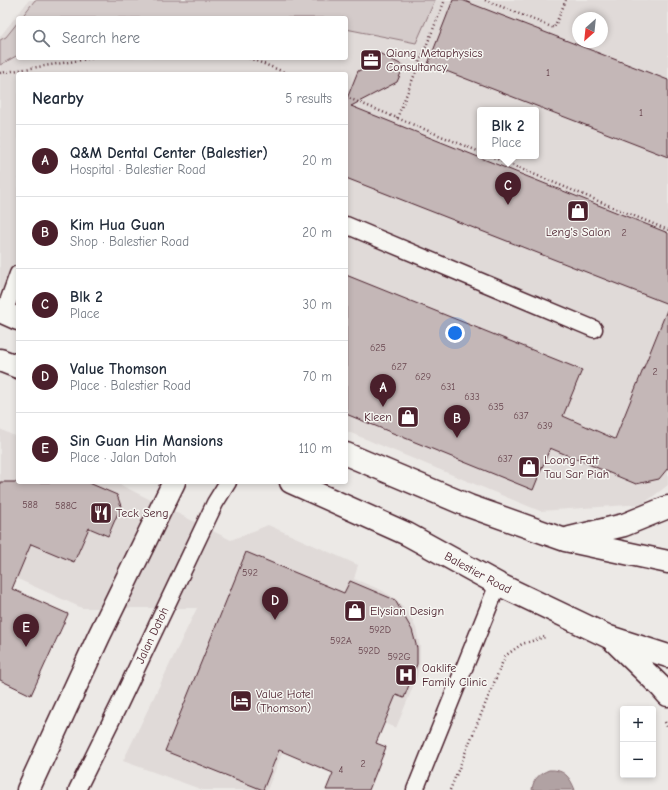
<!DOCTYPE html>
<html lang="en">
<head>
<meta charset="utf-8">
<style>
  :root { --surface:#fff; --page:#f2f2f3; --text:#1f2937; --muted:#747a83; --line:#e0e1e3; --accent:#4a1f2b }
  body { margin:0; font-family:"Comic Neue",sans-serif; background:var(--page); color:var(--text) }
  .controls { position:absolute; right:12px; bottom:12px; display:grid; overflow:hidden; border-radius:4px; box-shadow:0 2px 6px #0003 }
  .controls button { width:36px; height:36px; display:grid; place-items:center; padding:0; border:0; border-bottom:1px solid var(--line); background:var(--surface); color:var(--text); font:20px sans-serif }
  .compass { position:absolute; left:572px; top:12px; width:36px; height:36px; border-radius:50%; background:var(--surface); box-shadow:0 2px 6px #0003; rotate:207deg }
  .you { position:absolute; left:455px; top:333px; width:14px; height:14px; margin:-10px; border:3px solid #fff; border-radius:50%; background:#1a73e8; box-shadow:0 0 0 6px #1a73e833 }
  .badge { display:grid; place-items:center; width:26px; height:26px; border-radius:50%; background:var(--accent); color:#fff; font-size:13px; font-weight:700 }
  .pin { position:absolute; translate:-50% -33px; filter:drop-shadow(0 1px 2px #0008) }
  .pin::after { content:''; position:absolute; top:21px; width:14px; height:12px; background:inherit; clip-path:polygon(0 0,100% 0,50% 100%) }
  .popup { position:absolute; left:477px; top:107px; width:62px; height:52px; box-sizing:border-box; display:grid; place-content:center; border-radius:4px; background:var(--surface); filter:drop-shadow(0 1px 3px #0005); font-size:13px; white-space:nowrap; color:var(--muted) }
  .popup b { font-size:15px; color:var(--text) }
  .popup::after { content:''; position:absolute; left:50%; top:100%; margin-left:-8px; border:8px solid transparent; border-top-color:var(--surface) }
  .list { margin:0; padding:0; list-style:none }
  h2 { display:flex; justify-content:space-between; align-items:center; height:52px; margin:0; padding:0 16px; font-size:17px }
  h2 small { font-size:13px; font-weight:400; color:var(--muted) }
  .list li { display:grid; grid-template-columns:26px 1fr auto; gap:12px; align-items:center; box-sizing:border-box; height:72px; padding:0 16px; border-top:1px solid var(--line) }
  .list b { display:block; font-size:15px; white-space:nowrap }
  .list p { margin:0; font-size:13px; white-space:nowrap; color:var(--muted) }
  .list em { font-size:13px; font-style:normal; color:var(--muted) }
  .icon { flex:none; width:22px; height:22px; fill:none; stroke:currentColor; stroke-width:2; stroke-linecap:round; stroke-linejoin:round }
  .map { position:relative; flex:none; width:668px; height:790px; overflow:hidden }
  .search { position:absolute; background:var(--surface); box-shadow:0 2px 6px #0003; left:16px; top:16px; width:332px; height:44px; display:flex; align-items:center; gap:10px; box-sizing:border-box; padding:0 14px; border-radius:4px; color:var(--muted); font-size:15px }
  .panel { position:absolute; background:var(--surface); box-shadow:0 2px 6px #0003; left:16px; top:72px; width:332px; height:412px; border-radius:4px }
  .map>svg:first-child { display:block }
</style>
</head>
<body>
<div class="map">
<svg width="668" height="790" viewBox="0 0 668 790">
  <rect width="100%" height="100%" fill="#ece9e6"/>
  <filter id="ink" filterUnits="userSpaceOnUse"><feTurbulence type="fractalNoise" baseFrequency=".025" numOctaves="2"/><feDisplacementMap in="SourceGraphic" scale="8" xChannelSelector="R" yChannelSelector="G"/><feConvolveMatrix kernelMatrix="1 2 1 2 8 2 1 2 1" color-interpolation-filters="sRGB"/></filter>
  <g filter="url(#ink)">
    <path fill="#e0dad8" fill-rule="evenodd" d="M29 0H668V485L643 504 540 511 346 431V74H18V296L0 289V36L2 34ZM18 18H346V58H18ZM578 18H602V42H578ZM480 110H536V156H480Z
      M0 429 18 438V482H115L231 540 268 525 358 565 354 579 381 590 396 599 410 616 416 628 420 647V662L417 677 396 728 307 692 267 790H203L123 761 197 608H82L0 571Z"/>
    <path fill="#d4cbca" stroke="#8f757a" d="M35 0H435L416 43 346 29V18H21Z
      M18 22V55L0 65V40L6 37Z"/>
    <path fill="#b1a2a3" stroke="#886e73" d="M549 770C564 769 570 777 575 790H532C533 779 539 774 549 770Z"/>
    <path fill="#c4b7b7" stroke="#4a1f2b" d="M453 0H462L668 80V157L428 64Z
      M379 53 404 66 397 82 351 106 668 233V304L346 178V101L358 71 377 63Z
      M346 275 582 370 563 416 615 439 667 310H668V468L659 479 636 484 550 448 533 490 346 414Z
      M0 482H87L117 495 121 506 108 536 89 528 74 562 31 544 12 589 68 614 31 695 0 680Z
      M246 552 344 593 350 581 395 600 412 630 417 648V664L404 698 396 695 376 743 386 747 369 790H326L333 773 279 750 263 790 165 751Z"/>
    <g fill="none" stroke-linecap="round" stroke-linejoin="round">
      <g stroke="#4a1f2b" stroke-width="19">
        <g id="lane">
          <path d="M346 225 594 329"/>
          <path d="M4 313 18 274"/>
          <path id="s1" d="M77 790 120 703 215 503 228 482"/>
          <path d="M415 790 498 584"/>
        </g>
      </g>
      <g stroke="#4a1f2b" stroke-width="25">
        <path id="street" d="M28 790 99 636 174 482"/>
      </g>
      <g stroke="#4a1f2b" stroke-width="25">
        <g id="primary">
          <path d="M0 311 18 319"/>
          <path d="M0 360 18 367"/>
          <path d="M346 454 469 506 565 540 668 562"/>
          <path id="s2" d="M291 482 407 534 498 584 609 637 668 656"/>
          <path d="M570 538 624 525 668 507"/>
          <path d="M614 641 661 687 668 695"/>
        </g>
      </g>
      <path stroke="#4a1f2b" stroke-width="2.5" stroke-dasharray="1 3" stroke-linecap="butt" d="M485 0 554 28 566 0
        M249 58 289 74
        M0 73 94 58
        M346 97 480 152
        M397 118 445 0
        M490 156 668 230
        M665 722 668 729
        M450 790 505 656 522 644 545 637"/>
      <use href="#lane" stroke="#f6f6f2" stroke-width="16"/>
      <use href="#street" stroke="#f6f6f2" stroke-width="22"/>
      <use href="#primary" stroke="#f6f6f2" stroke-width="22"/>
    </g>
  </g>
  <defs>
    <g id="office-square" transform="scale(1.15)"><rect x="-9" y="-9" width="18" height="18" rx="4" fill="#4a1f2b" stroke="#f6f6f2"/><path d="M-6-3h4V-5.5h4V-3h4V5H-6ZM-1-4.5V-3h2v-1.5ZM-6 0V1H6V0Z" fill="#fff"/></g>
    <g id="shop-square" transform="scale(1.15)"><rect x="-9" y="-9" width="18" height="18" rx="4" fill="#4a1f2b" stroke="#f6f6f2"/><path d="M-5-2.5h2.3a2.7 3.5 0 0 1 5.4 0H5L5.5 6h-11ZM-1.5-2.5h3a1.5 2.3 0 0 0-3 0Z" fill="#fff"/></g>
    <g id="restaurant-square" transform="scale(1.15)"><rect x="-9" y="-9" width="18" height="18" rx="4" fill="#4a1f2b" stroke="#f6f6f2"/><path d="M-5-6h1v4h1v-4h1v4h1v-4h1v5L-1.5 .5V6h-2V.5L-5-1ZM5-6V6H3V1.5H1.5Q1.5-4 5-6Z" fill="#fff"/></g>
    <g id="hospital-square" transform="scale(1.15)"><rect x="-9" y="-9" width="18" height="18" rx="4" fill="#4a1f2b" stroke="#f6f6f2"/><path d="M-5-5h3v3.5h4V-5h3V5h-3V1.5h-4V5h-3Z" fill="#fff"/></g>
    <g id="hotel-square" transform="scale(1.15)"><rect x="-9" y="-9" width="18" height="18" rx="4" fill="#4a1f2b" stroke="#f6f6f2"/><path d="M-6-4.5h1.5V1H6V5H4.5V3h-9V5H-6ZM-4 0a1.8 1.8 0 1 1 3.6 0ZM.5 0V-2.5h3Q6-2.5 6 0Z" fill="#fff"/></g>
  </defs>
  <g fill-rule="evenodd">
    <use href="#office-square" x="371" y="60"/>
    <use href="#shop-square" x="578" y="211"/>
    <use href="#shop-square" x="408" y="417"/>
    <use href="#shop-square" x="529" y="467"/>
    <use href="#restaurant-square" x="101" y="513"/>
    <use href="#shop-square" x="355" y="611"/>
    <use href="#hospital-square" x="406" y="675"/>
    <use href="#hotel-square" x="241" y="701"/>
  </g>
  <g text-anchor="middle" stroke-width="3" stroke-linejoin="round" paint-order="stroke">
    <g font-size="10" fill="#68454e">
      <text x="548" y="76">1</text>
      <text x="641" y="116">1</text>
      <text x="624" y="236">2</text>
      <text x="378" y="351">625</text>
      <text x="399" y="370">627</text>
      <text x="655" y="375">2</text>
      <text x="423" y="380">629</text>
      <text x="448" y="390">631</text>
      <text x="472" y="400">633</text>
      <text x="496" y="410">635</text>
      <text x="521" y="419">637</text>
      <text x="545" y="429">639</text>
      <text x="505" y="462">637</text>
      <text x="30" y="508">588</text>
      <text x="66" y="509">588C</text>
      <text x="250" y="576">592</text>
      <text x="380" y="633">592D</text>
      <text x="341" y="644">592A</text>
      <text x="369" y="654">592D</text>
      <text x="399" y="660">592G</text>
      <text x="363" y="767">2</text>
      <text x="341" y="773">4</text>
    </g>
    <g font-size="12" fill="#4a1f2b" stroke="#f6f6f2" text-anchor="start">
      <text x="386" y="57">Qiang Metaphysics<tspan x="386" dy="14">Consultancy</tspan></text>
      <text x="578" y="236" text-anchor="middle">Leng's Salon</text>
      <text x="392" y="421" text-anchor="end">Kleen</text>
      <text x="544" y="464">Loong Fatt<tspan x="544" dy="14">Tau Sar Piah</tspan></text>
      <text x="116" y="517">Teck Seng</text>
      <text x="370" y="615">Elysian Design</text>
      <text x="422" y="672">Oaklife<tspan x="422" dy="14">Family Clinic</tspan></text>
      <text x="256" y="698">Value Hotel<tspan x="256" dy="14">(Thomson)</tspan></text>
    </g>
    <g font-size="12" fill="#4a1f2b" stroke="#f6f6f2">
      <text dy="4" stroke="none"><textPath href="#s2" startOffset="208">Balestier Road</textPath></text>
      <text dy="4" stroke="none"><textPath href="#s1" startOffset="172">Jalan Datoh</textPath></text>
    </g>
  </g>
</svg>
<div class="controls">
<button>+</button>
<button>−</button>
</div>
<svg class="compass" viewBox="-18 -18 36 36"><path d="M0-13l5 13h-10z" fill="#e53935"/><path d="M0 13l5-13h-10z" fill="#747a83"/></svg>
<div class="you"></div>
<div class="pin badge" style="left:383px;top:407px">A</div>
<div class="pin badge" style="left:457px;top:438px">B</div>
<div class="pin badge" style="left:508px;top:205px">C</div>
<div class="popup"><b>Blk 2</b>Place</div>
<div class="pin badge" style="left:275px;top:620px">D</div>
<div class="pin badge" style="left:26px;top:647px">E</div>
<div class="search"><svg class="icon" aria-label="search" viewBox="0 0 24 24"><circle cx="10" cy="10" r="6"/><path d="M15 15l6 6"/></svg>Search here</div>
<section class="panel">
<h2>Nearby<small>5 results</small></h2>
<ul class="list">
<li><span class="badge">A</span><div><b>Q&amp;M Dental Center (Balestier)</b><p>Hospital · Balestier Road</p></div><em>20 m</em></li>
<li><span class="badge">B</span><div><b>Kim Hua Guan</b><p>Shop · Balestier Road</p></div><em>20 m</em></li>
<li><span class="badge">C</span><div><b>Blk 2</b><p>Place</p></div><em>30 m</em></li>
<li><span class="badge">D</span><div><b>Value Thomson</b><p>Place · Balestier Road</p></div><em>70 m</em></li>
<li><span class="badge">E</span><div><b>Sin Guan Hin Mansions</b><p>Place · Jalan Datoh</p></div><em>110 m</em></li>
</ul>
</section>
</div>
</body>
</html>
